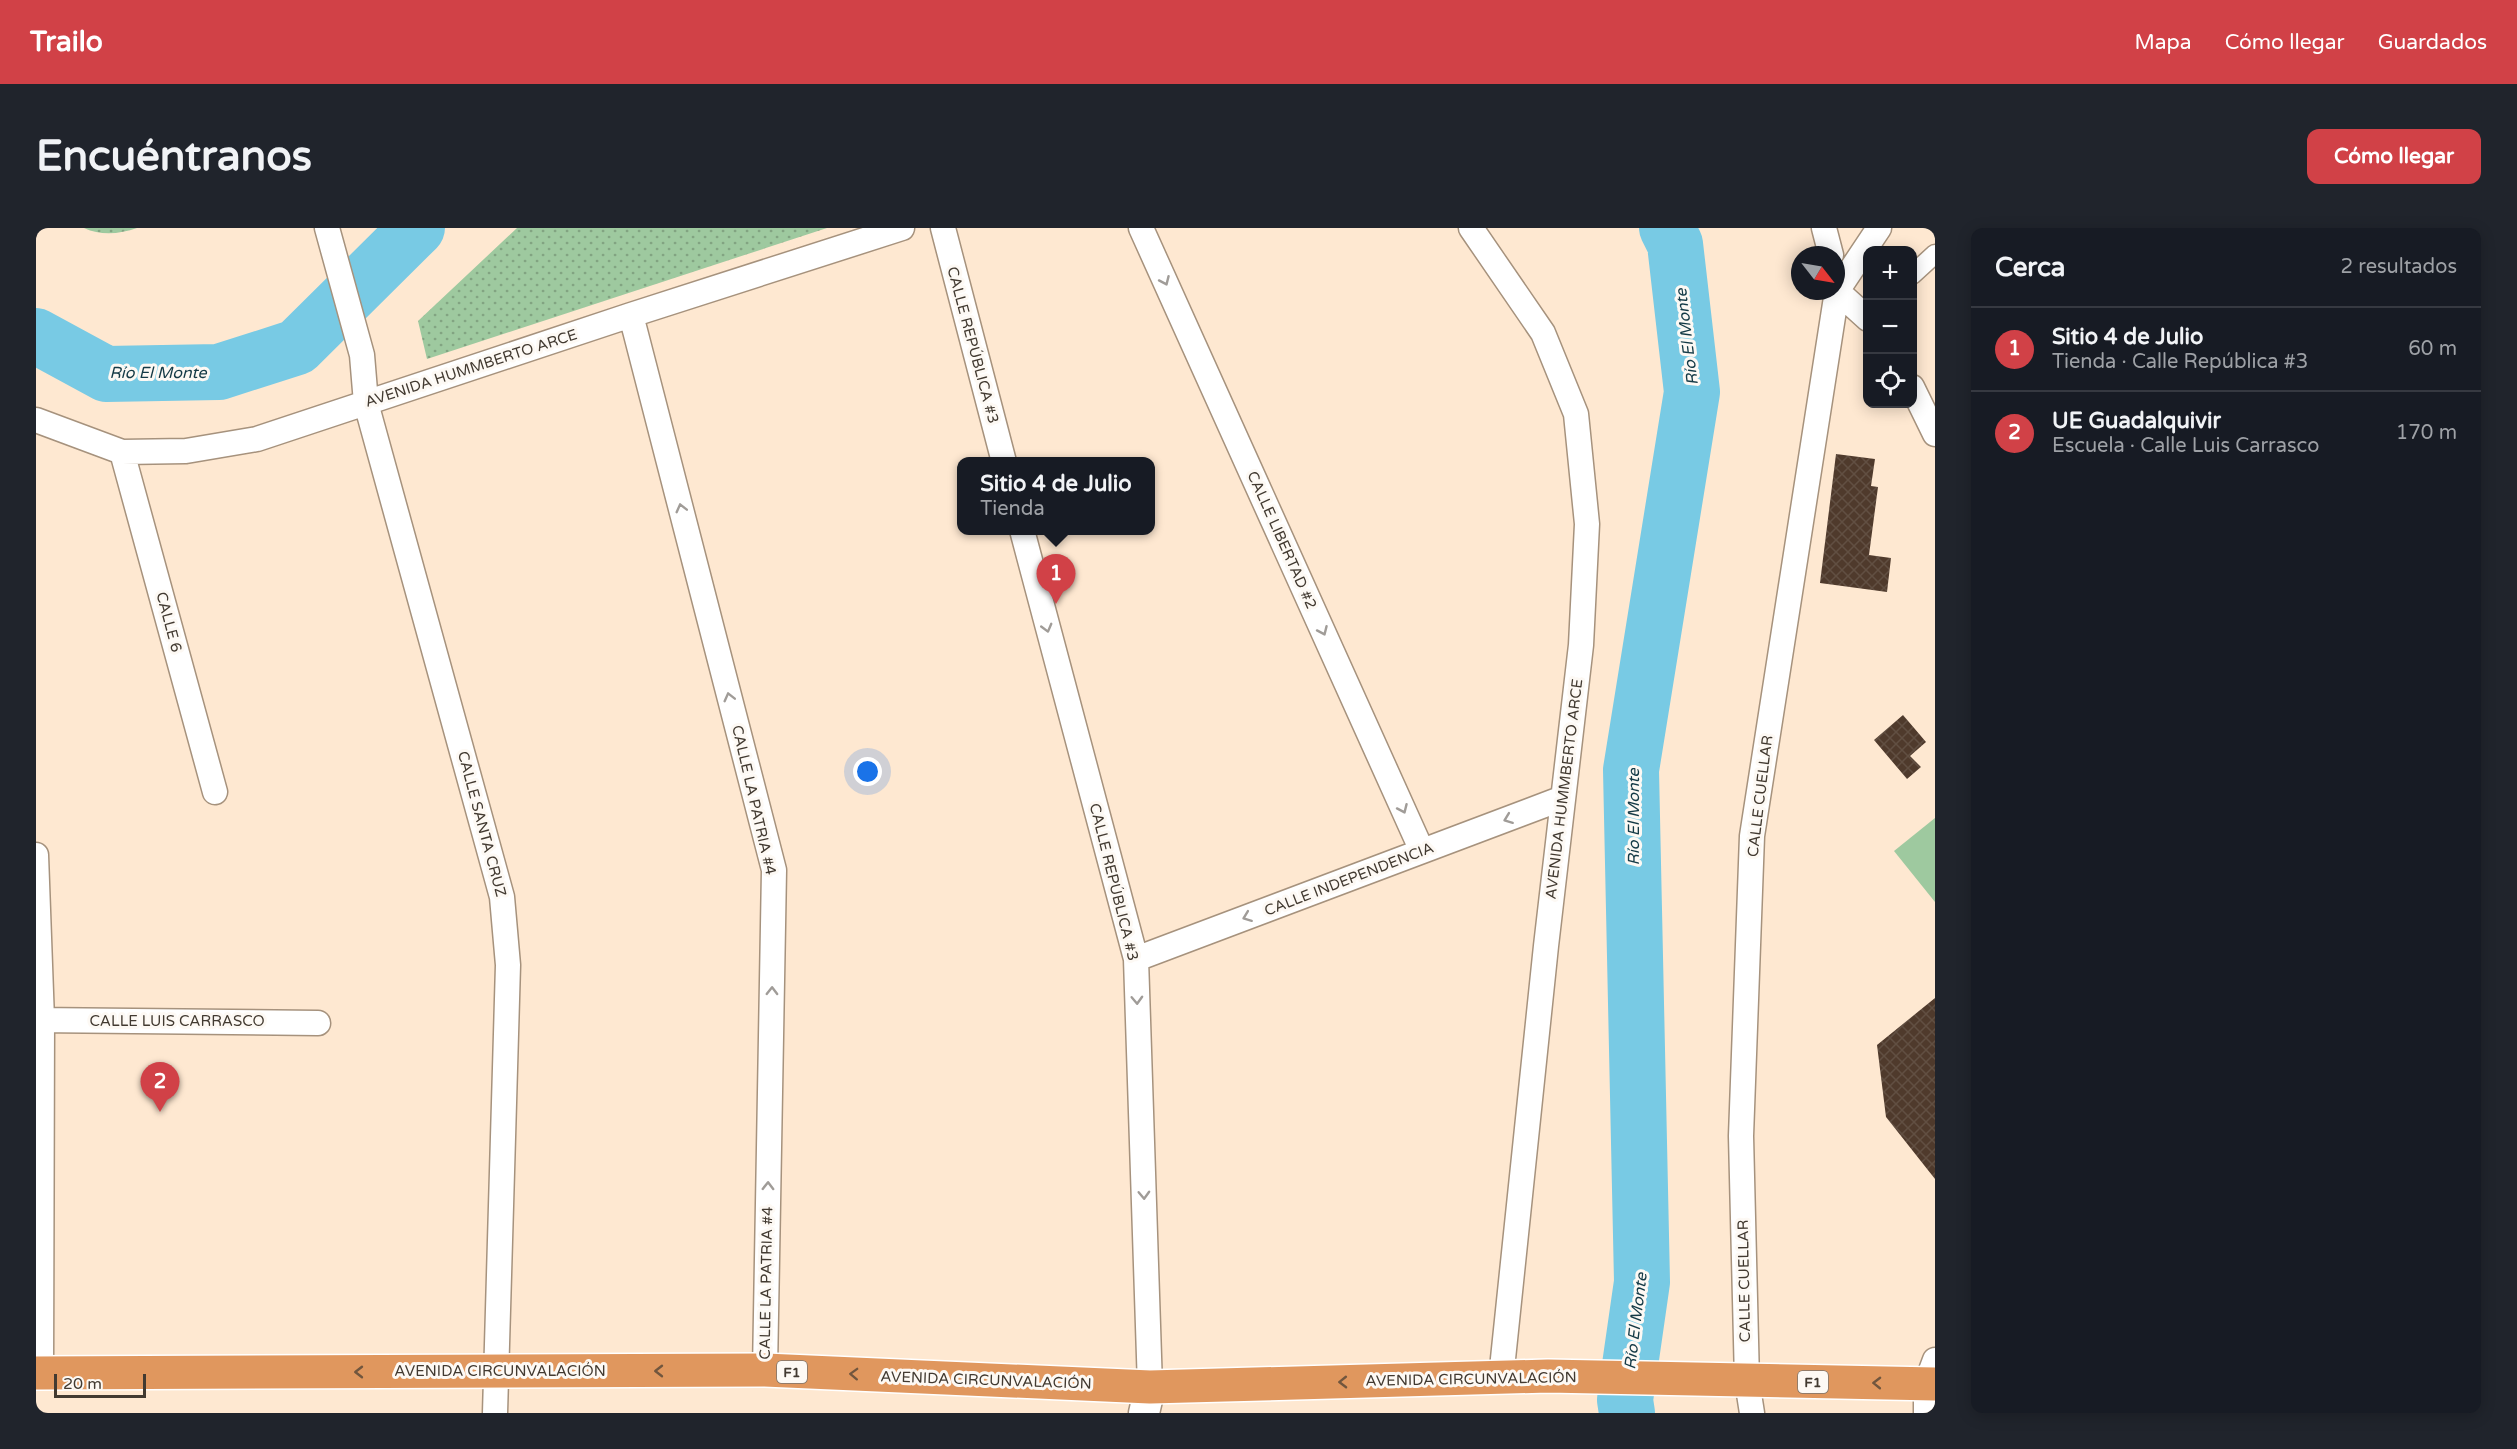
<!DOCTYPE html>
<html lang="es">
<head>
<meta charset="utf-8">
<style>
  :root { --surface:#171b24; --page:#20242c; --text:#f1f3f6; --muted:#9ea1a6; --line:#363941; --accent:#d14147 }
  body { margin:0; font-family:"Varela Round",sans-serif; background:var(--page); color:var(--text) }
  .controls { position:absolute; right:18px; top:18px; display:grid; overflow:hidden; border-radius:12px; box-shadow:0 3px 15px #0003 }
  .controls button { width:54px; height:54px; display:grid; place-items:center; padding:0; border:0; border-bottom:2px solid var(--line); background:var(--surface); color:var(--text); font:30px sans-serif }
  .compass { position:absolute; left:1755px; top:18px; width:54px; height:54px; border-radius:50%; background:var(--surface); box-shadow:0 3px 15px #0003; rotate:121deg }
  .scale { position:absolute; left:18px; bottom:15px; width:92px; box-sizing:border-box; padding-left:6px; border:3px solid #423a31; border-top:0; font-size:16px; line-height:21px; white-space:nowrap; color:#423a31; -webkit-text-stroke:4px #fdf9f4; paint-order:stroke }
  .you { position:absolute; left:832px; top:544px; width:21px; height:21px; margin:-15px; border:4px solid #fff; border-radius:50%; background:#1a73e8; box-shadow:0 0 0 9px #1a73e833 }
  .badge { display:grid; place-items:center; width:39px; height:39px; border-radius:50%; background:var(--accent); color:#fff; font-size:20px; font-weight:700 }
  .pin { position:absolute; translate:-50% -50px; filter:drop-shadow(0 2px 3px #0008) }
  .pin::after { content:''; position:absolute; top:32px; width:21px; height:18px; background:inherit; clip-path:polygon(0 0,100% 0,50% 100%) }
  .popup { position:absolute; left:921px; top:229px; width:198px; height:78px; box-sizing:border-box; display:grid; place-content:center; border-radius:12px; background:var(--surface); filter:drop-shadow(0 2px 4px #0005); font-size:20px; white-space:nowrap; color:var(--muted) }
  .popup b { font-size:22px; color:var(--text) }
  .popup::after { content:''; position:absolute; left:50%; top:100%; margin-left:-12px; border:12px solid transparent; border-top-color:var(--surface) }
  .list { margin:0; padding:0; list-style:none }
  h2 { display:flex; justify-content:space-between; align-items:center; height:78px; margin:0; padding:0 24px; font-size:26px }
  h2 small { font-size:20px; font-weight:400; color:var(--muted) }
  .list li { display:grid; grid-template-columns:39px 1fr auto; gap:18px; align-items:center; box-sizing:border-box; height:84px; padding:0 24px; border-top:2px solid var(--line) }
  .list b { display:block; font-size:22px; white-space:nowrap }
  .list p { margin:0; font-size:20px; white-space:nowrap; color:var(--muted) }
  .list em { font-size:20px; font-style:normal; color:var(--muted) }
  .icon { flex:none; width:33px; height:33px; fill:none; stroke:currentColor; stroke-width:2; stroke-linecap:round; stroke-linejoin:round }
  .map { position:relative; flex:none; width:1899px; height:1185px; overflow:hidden; border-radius:12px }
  header { display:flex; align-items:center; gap:36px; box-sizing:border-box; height:84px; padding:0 30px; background:var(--accent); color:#fff }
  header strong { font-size:28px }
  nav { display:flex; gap:33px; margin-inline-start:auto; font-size:21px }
  .intro { display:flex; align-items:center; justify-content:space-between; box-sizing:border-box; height:144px; padding:0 36px }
  h1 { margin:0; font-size:42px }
  .button { padding:15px 27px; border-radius:12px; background:var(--accent); color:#fff; font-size:21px; font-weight:700 }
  main { display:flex; gap:36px; padding:0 36px }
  aside { flex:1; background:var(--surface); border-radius:12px; box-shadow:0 3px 15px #0003 }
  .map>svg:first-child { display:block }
</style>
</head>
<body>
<header>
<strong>Trailo</strong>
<nav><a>Mapa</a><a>Cómo llegar</a><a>Guardados</a></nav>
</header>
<div class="intro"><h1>Encuéntranos</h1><a class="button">Cómo llegar</a></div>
<main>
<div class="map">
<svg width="1899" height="1185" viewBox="0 0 1899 1185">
  <defs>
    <pattern id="green-dots" width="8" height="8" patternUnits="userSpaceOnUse" patternTransform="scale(1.5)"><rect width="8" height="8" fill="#9ec99f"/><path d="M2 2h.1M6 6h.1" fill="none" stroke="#82a482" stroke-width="1.8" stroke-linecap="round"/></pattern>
    <pattern id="building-cross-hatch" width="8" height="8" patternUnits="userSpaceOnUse" patternTransform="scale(1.5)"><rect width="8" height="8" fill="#4f3a2c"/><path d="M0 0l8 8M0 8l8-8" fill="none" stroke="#614f42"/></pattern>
  </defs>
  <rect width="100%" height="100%" fill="#fee8d1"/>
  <path fill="url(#green-dots)" d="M48 0H101C84 6 65 8 48 0Z
    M481 0H791L391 131 382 93Z"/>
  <path fill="#9ec99f" d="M1899 590V674L1858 623Z"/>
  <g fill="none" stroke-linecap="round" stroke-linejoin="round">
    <path stroke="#78cae4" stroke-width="56" d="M0 108 70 146 183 144 261 119 381 0
      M1591 1185 1589 1172 1606 1054 1595 542 1656 164 1639 16 1631 0"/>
  </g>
  <path fill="url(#building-cross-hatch)" d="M1800 226 1839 231 1835 258 1842 259 1833 327 1855 330 1851 364 1784 355Z
    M1867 487 1890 514 1874 528 1885 539 1871 551 1838 512Z
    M1899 770V951L1850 889 1841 817Z"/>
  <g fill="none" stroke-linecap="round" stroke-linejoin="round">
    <g stroke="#a6927d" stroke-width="21">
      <path id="pedestrian" d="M1876 47 1899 26"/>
    </g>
    <g stroke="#a6927d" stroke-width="27">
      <path id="minor" d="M291 0 326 127 330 175 466 669 472 737 459 1185
        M907 0 968 234
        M1105 0 1386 623
        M1435 0 1507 105 1540 186 1551 296 1545 417 1510 718 1465 1150
        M1788 0 1795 27
        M1800 58 1801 63 1832 91
        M595 87 738 642 729 1142
        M1876 159 1899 206
        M0 192 86 224 150 223 221 211 595 87 866 0
        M86 224 179 564
        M986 302 1100 731 1114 1159
        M0 627 6 792 5 1145
        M1100 731 1527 570
        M0 792 282 795
        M1716 1185 1711 1153 1705 908 1716 608 1801 63 1843 0
        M1890 1185V1156L1899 1132"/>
    </g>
    <g stroke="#a6927d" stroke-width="33">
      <path id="tertiary" d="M1108 1185 1114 1159"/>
    </g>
    <g stroke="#fff" stroke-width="36">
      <path id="trunk" d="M0 1145 729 1142 1114 1159 1512 1148 1899 1156"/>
    </g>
    <use href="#pedestrian" stroke="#fff" stroke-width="18"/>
    <use href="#minor" stroke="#fff" stroke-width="24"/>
    <use href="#tertiary" stroke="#fff" stroke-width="30"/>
    <use href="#trunk" stroke="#e0975e" stroke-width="33"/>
  </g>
  <defs><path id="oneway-chevron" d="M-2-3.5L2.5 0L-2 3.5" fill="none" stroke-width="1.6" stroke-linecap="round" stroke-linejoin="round" transform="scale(1.5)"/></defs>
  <g stroke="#a09c98">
    <use href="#oneway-chevron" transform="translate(1129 53) rotate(66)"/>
    <use href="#oneway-chevron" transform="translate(645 280) rotate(-104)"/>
    <use href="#oneway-chevron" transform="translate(1011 400) rotate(75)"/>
    <use href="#oneway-chevron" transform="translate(1287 403) rotate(66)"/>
    <use href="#oneway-chevron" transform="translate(693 469) rotate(-104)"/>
    <use href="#oneway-chevron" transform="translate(1367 581) rotate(66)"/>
    <use href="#oneway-chevron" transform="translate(1472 591) rotate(159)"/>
    <use href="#oneway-chevron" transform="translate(1211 689) rotate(159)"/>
    <use href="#oneway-chevron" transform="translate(736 763) rotate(-89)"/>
    <use href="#oneway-chevron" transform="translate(1101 772) rotate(88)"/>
    <use href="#oneway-chevron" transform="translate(732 958) rotate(-89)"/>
    <use href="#oneway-chevron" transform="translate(1108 967) rotate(88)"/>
  </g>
  <g stroke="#71563e">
    <use href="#oneway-chevron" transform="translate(623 1143) rotate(180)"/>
    <use href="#oneway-chevron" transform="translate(323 1144) rotate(180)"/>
    <use href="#oneway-chevron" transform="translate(818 1146) rotate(-178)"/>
    <use href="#oneway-chevron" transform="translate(1307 1154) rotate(179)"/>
    <use href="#oneway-chevron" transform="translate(1841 1155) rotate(-179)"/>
  </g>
  <g text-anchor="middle" stroke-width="6" stroke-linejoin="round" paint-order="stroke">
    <g fill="#fdf9f4" stroke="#7a736c" stroke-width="1.5">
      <rect x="741" y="1133" width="30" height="22" rx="4.5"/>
      <rect x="1762" y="1143" width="30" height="22" rx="4.5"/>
    </g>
    <g font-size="14" font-weight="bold" fill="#423a31">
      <text x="756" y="1149">F1</text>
      <text x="1777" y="1159">F1</text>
    </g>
    <g font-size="15" fill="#423a31" stroke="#fdf9f4">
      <text transform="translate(937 117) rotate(75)" y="5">CALLE REPÚBLICA #3</text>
      <text transform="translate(435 140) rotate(-18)" y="5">AVENIDA HUMMBERTO ARCE</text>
      <text transform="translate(1246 312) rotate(66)" y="5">CALLE LIBERTAD #2</text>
      <text transform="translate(133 394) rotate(75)" y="5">CALLE 6</text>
      <text transform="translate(1528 561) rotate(-83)" y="5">AVENIDA HUMMBERTO ARCE</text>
      <text transform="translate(1724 568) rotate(-83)" y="5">CALLE CUELLAR</text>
      <text transform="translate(718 572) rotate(77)" y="5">CALLE LA PATRIA #4</text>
      <text transform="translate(446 596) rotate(75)" y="5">CALLE SANTA CRUZ</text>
      <text transform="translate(1313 651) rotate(-21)" y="5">CALLE INDEPENDENCIA</text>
      <text transform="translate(1078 654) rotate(76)" y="5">CALLE REPÚBLICA #3</text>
      <text x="141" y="798">CALLE LUIS CARRASCO</text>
      <text transform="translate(1708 1053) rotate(-91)" y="5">CALLE CUELLAR</text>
      <text transform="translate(730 1055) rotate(-89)" y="5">CALLE LA PATRIA #4</text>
      <text x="464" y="1148">AVENIDA CIRCUNVALACIÓN</text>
      <text transform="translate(1435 1151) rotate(-1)" y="5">AVENIDA CIRCUNVALACIÓN</text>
      <text transform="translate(950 1152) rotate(2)" y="5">AVENIDA CIRCUNVALACIÓN</text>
    </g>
    <g font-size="16" font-style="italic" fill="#143a46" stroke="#fdf9f4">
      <text transform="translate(1650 109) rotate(-97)" y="6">Río El Monte</text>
      <text x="122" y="150">Río El Monte</text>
      <text transform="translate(1597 589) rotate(-90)" y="6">Río El Monte</text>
      <text transform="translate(1599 1093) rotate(-83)" y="6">Río El Monte</text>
    </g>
  </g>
</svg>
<div class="controls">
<button>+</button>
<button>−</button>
<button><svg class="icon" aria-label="locate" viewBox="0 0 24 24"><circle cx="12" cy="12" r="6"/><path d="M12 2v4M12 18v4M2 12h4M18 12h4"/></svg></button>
</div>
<svg class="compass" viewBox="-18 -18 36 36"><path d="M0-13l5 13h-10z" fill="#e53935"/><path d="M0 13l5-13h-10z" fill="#9ea1a6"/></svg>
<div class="scale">20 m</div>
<div class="you"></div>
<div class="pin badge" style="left:1020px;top:376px">1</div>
<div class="popup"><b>Sitio 4 de Julio</b>Tienda</div>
<div class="pin badge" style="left:124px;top:884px">2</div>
</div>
<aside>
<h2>Cerca<small>2 resultados</small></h2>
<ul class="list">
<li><span class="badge">1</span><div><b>Sitio 4 de Julio</b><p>Tienda · Calle República #3</p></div><em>60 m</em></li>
<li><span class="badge">2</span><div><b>UE Guadalquivir</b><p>Escuela · Calle Luis Carrasco</p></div><em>170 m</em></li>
</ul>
</aside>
</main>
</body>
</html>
